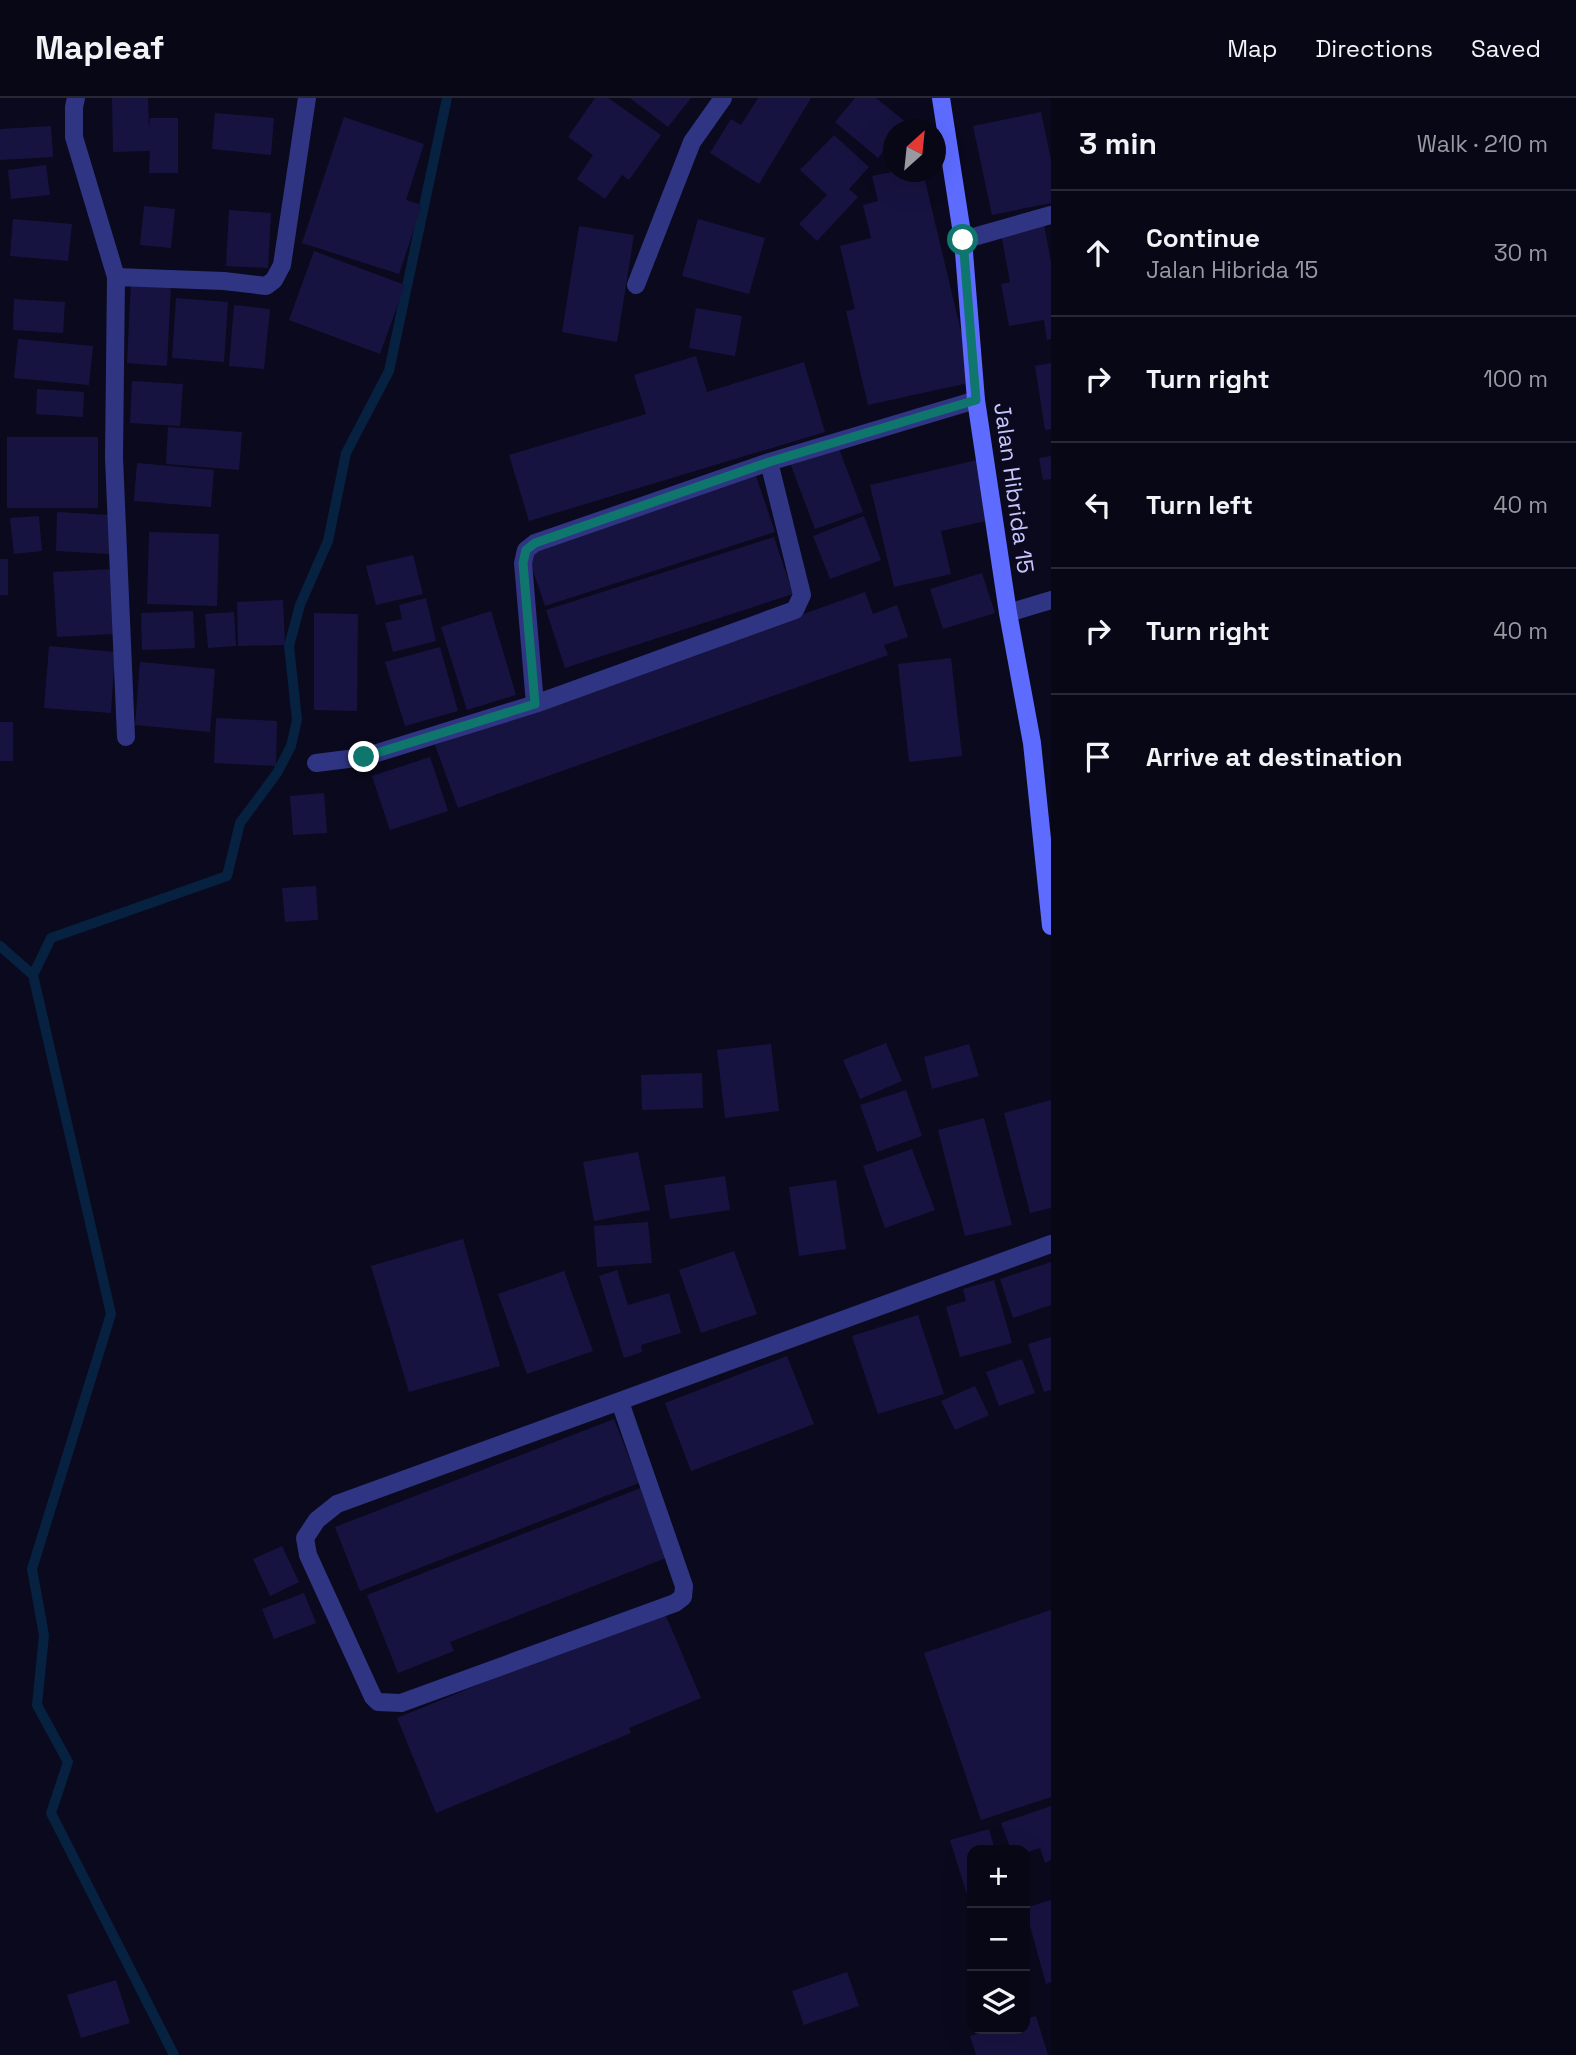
<!DOCTYPE html>
<html lang="en">
<head>
<meta charset="utf-8">
<style>
  :root { --surface:#080716; --page:#161523; --text:#f1f3f6; --muted:#9899a1; --line:#292835 }
  body { margin:0; font-family:"Space Grotesk",sans-serif; background:var(--page); color:var(--text) }
  .controls { position:absolute; right:21px; bottom:21px; display:grid; overflow:hidden; border-radius:14px; box-shadow:0 7px 28px #0002 }
  .controls button { width:63px; height:63px; display:grid; place-items:center; padding:0; border:0; border-bottom:2px solid var(--line); background:var(--surface); color:var(--text); font:35px sans-serif }
  .compass { position:absolute; left:883px; top:21px; width:63px; height:63px; border-radius:50%; background:var(--surface); box-shadow:0 7px 28px #0002; rotate:27deg }
  .stop { position:absolute; width:21px; height:21px; margin:-16px; border:5px solid #0f766e; border-radius:50%; background:#fff }
  .stop.end { background:#0f766e; border-color:#fff; box-shadow:0 2px 7px #0008 }
  .list { margin:0; padding:0; list-style:none }
  h2 { display:flex; justify-content:space-between; align-items:center; height:91px; margin:0; padding:0 28px; font-size:30px }
  h2 small { font-size:23px; font-weight:400; color:var(--muted) }
  .list li { display:grid; grid-template-columns:46px 1fr auto; gap:21px; align-items:center; box-sizing:border-box; height:126px; padding:0 28px; border-top:2px solid var(--line) }
  .list b { display:block; font-size:26px; white-space:nowrap }
  .list p { margin:0; font-size:23px; white-space:nowrap; color:var(--muted) }
  .list em { font-size:23px; font-style:normal; color:var(--muted) }
  .icon { flex:none; width:38px; height:38px; fill:none; stroke:currentColor; stroke-width:2; stroke-linecap:round; stroke-linejoin:round }
  .map { position:relative; flex:none; width:1051px; height:1957px; overflow:hidden }
  header { display:flex; align-items:center; gap:42px; box-sizing:border-box; height:98px; padding:0 35px; background:var(--surface); border-bottom:2px solid var(--line) }
  header strong { font-size:33px }
  nav { display:flex; gap:38px; margin-inline-start:auto; font-size:24px }
  main { display:flex }
  aside { flex:1; background:var(--surface) }
  .map>svg:first-child { display:block }
</style>
</head>
<body>
<header>
<strong>Mapleaf</strong>
<nav><a>Map</a><a>Directions</a><a>Saved</a></nav>
</header>
<main>
<div class="map">
<svg width="1051" height="1957" viewBox="0 0 1051 1957">
  <rect width="100%" height="100%" fill="#0b091d"/>
  <g fill="none" stroke-linecap="round" stroke-linejoin="round">
    <path stroke="#062240" stroke-width="10" d="M0 848 33 877
      M174 1957 51 1715 68 1664 37 1607 44 1537 32 1471 111 1216 33 877 51 840 227 778 240 725 277 675 291 648 297 622 289 548 300 507 328 443 346 355 389 273 447 0"/>
  </g>
  <path fill="#171340" d="M112 0H148L149 32 150 20H178V75H149L150 53 113 54Z
    M595 0H608L661 37 629 82 622 77 605 101 577 81 593 57 568 39Z
    M630 0H691L668 29Z
    M758 0H811L759 86 710 55 731 21 741 27Z
    M855 0H876L907 25 902 32H894V41L878 60 835 24Z
    M1041 14 1051 62V105L992 117 973 28Z
    M215 15 274 20 271 57 212 51Z
    M344 19 424 46 406 102 422 107 399 176 302 145Z
    M51 28 53 59 0 62V31Z
    M834 37 869 69 849 91 858 99 817 143 799 126 827 97 800 72Z
    M46 67 50 97 11 101 8 72Z
    M892 74H923L973 284 868 307 846 213 855 211 840 148 871 140 863 107 878 103 872 78Z
    M144 108 175 111 171 150 140 147Z
    M229 112 271 115 268 170 226 168Z
    M13 121 72 126 68 163 10 158Z
    M698 121 765 140 749 196 682 178Z
    M1044 126 1051 165V241L1047 242 1044 222 1009 228 1001 186 1010 184 1001 136Z
    M579 128 634 137 617 244 562 234Z
    M314 153 405 187 380 256 289 222Z
    M131 183 171 186 167 268 127 265Z
    M176 200 228 204 224 264 172 260Z
    M14 201 65 204 63 235 13 232Z
    M234 207 270 211 264 271 229 268Z
    M696 210 742 218 735 258 689 250Z
    M18 241 93 248 89 287 14 280Z
    M696 258 707 294 804 264 825 334 529 423 509 357 646 316 634 277Z
    M1051 265V331L1045 332 1035 268Z
    M132 283 183 286 180 328 130 325Z
    M37 291 84 294 83 319 36 316Z
    M168 329 242 334 239 372 166 366Z
    M7 339H98V410H7Z
    M838 348 863 414 815 431 790 365Z
    M1051 358V381L1043 382 1039 360Z
    M977 362 991 422 941 433 951 476 894 489 870 387Z
    M137 365 214 372 211 409 134 403Z
    M756 378 775 434 545 508 526 452Z
    M57 414 111 417 109 456 56 453Z
    M39 418 42 453 14 456 10 420Z
    M864 418 881 462 830 481 813 438Z
    M149 434 219 436 217 508 147 506Z
    M774 439 793 496 565 570 546 512Z
    M413 457 423 496 376 507 366 468Z
    M0 461H8V497H0Z
    M111 471 114 536 57 539 53 474Z
    M982 475 995 515 943 531 930 491Z
    M865 494 873 516 897 507 908 539 884 547 888 557 458 710 435 647Z
    M426 500 436 543 393 554 385 525 402 521 399 507Z
    M283 502 285 547 238 548 237 504Z
    M193 513 195 550 142 552 141 515Z
    M491 513 516 597 467 612 441 529Z
    M234 514 236 548 208 550 205 516Z
    M314 515 358 516 357 613 314 612Z
    M49 548 115 554 111 615 44 610Z
    M440 549 458 613 405 628 385 564Z
    M951 560 962 658 909 664 898 566Z
    M140 564 215 571 210 634 135 627Z
    M216 620 277 623 276 668 214 665Z
    M0 624H13V663H0Z
    M430 659 448 713 390 732 372 678Z
    M324 695 327 735 293 737 290 698Z
    M316 788 318 822 285 824 282 790Z
    M886 945 902 983 860 1001 843 962Z
    M771 946 779 1013 725 1020 717 952Z
    M969 946 979 978 932 991 924 959Z
    M702 975 703 1010 642 1012 641 977Z
    M906 992 922 1038 877 1054 860 1007Z
    M1051 1002V1110L1030 1115 1004 1015Z
    M984 1020 1012 1127 965 1138 938 1032Z
    M912 1051 935 1112 885 1130 863 1068Z
    M638 1054 650 1112 594 1123 583 1064Z
    M725 1078 730 1112 670 1121 664 1087Z
    M836 1082 846 1151 799 1158 789 1089Z
    M648 1124 652 1165 597 1169 594 1128Z
    M463 1141 500 1268 409 1294 371 1168Z
    M734 1153 757 1216 701 1235 679 1172Z
    M1051 1164V1207L1013 1220 1000 1181Z
    M617 1172 628 1207 669 1195 681 1235 641 1247 642 1254 624 1260 599 1178Z
    M564 1173 593 1253 527 1276 498 1196Z
    M994 1182 1012 1245 960 1259 946 1209 966 1203 963 1191Z
    M918 1217 944 1296 878 1316 852 1238Z
    M1051 1239V1292L1044 1294 1028 1246Z
    M787 1258 814 1326 691 1373 665 1305Z
    M1022 1261 1035 1295 999 1308 986 1274Z
    M975 1288 989 1317 955 1332 941 1303Z
    M614 1321 639 1385 360 1493 335 1429Z
    M643 1389 671 1458 450 1544 454 1553 398 1575 367 1497Z
    M282 1448 299 1484 270 1498 253 1461Z
    M304 1495 316 1525 274 1541 262 1511Z
    M663 1511 701 1600 629 1630 631 1635 436 1715 397 1620Z
    M1051 1512V1699L981 1722 924 1555Z
    M1051 1708V1762L1045 1765 1040 1750 1025 1755V1752H1011L1001 1725Z
    M989 1731 995 1752H972V1813L950 1742Z
    M1051 1802V1884L1046 1886 1025 1810Z
    M847 1874 859 1908 804 1927 792 1893Z
    M116 1882 130 1925 81 1940 67 1897Z
    M1036 1918 1048 1957H976L970 1938 993 1931H1025V1921Z"/>
  <g fill="none" stroke-linecap="round" stroke-linejoin="round">
    <path stroke="#2f3582" stroke-width="18" d="M76 0 74 9V39L116 179 114 360 126 639
      M963 142 1051 117
      M116 179 224 183 266 188 274 182 282 167 307 0
      M636 187 692 44 723 0
      M1008 515 1051 502
      M535 606 523 465 526 452 535 445 769 364 976 302
      M316 665 364 659 535 606 795 512 802 497 769 364
      M620 1304 684 1488 683 1499 675 1505 401 1605 378 1604 373 1599 308 1457 305 1440 317 1422 337 1406 1051 1146"/>
    <path stroke="#5d6bff" stroke-width="18" d="M941 0 963 142 976 302 1008 515 1032 645 1051 828"/>
  </g>
  <g fill="none" stroke-linecap="round" stroke-linejoin="round">
    <path stroke="#0f766e" stroke-width="9" d="M364 659 535 606 523 465 526 452 535 445 769 364 976 302 963 142"/>
  </g>
  <g text-anchor="middle" stroke-width="7" stroke-linejoin="round" paint-order="stroke">
    <g font-size="23" fill="#c6c6ff" stroke="#0b091d">
      <text transform="translate(1014 390) rotate(82)" y="8">Jalan Hibrida 15</text>
    </g>
  </g>
</svg>
<div class="controls">
<button>+</button>
<button>−</button>
<button><svg class="icon" aria-label="layers" viewBox="0 0 24 24"><path d="M12 4l9 5-9 5-9-5zM3 14l9 5 9-5"/></svg></button>
</div>
<svg class="compass" viewBox="-18 -18 36 36"><path d="M0-13l5 13h-10z" fill="#e53935"/><path d="M0 13l5-13h-10z" fill="#9899a1"/></svg>
<div class="stop" style="left:963px;top:142px"></div>
<div class="stop end" style="left:364px;top:659px"></div>
</div>
<aside>
<h2>3 min<small>Walk · 210 m</small></h2>
<ul class="list">
<li><svg class="icon" aria-label="ahead" viewBox="0 0 24 24"><path d="M12 20V5M6 11l6-6 6 6"/></svg><div><b>Continue</b><p>Jalan Hibrida 15</p></div><em>30 m</em></li>
<li><svg class="icon" aria-label="right" viewBox="0 0 24 24"><path d="M7 20v-9h11M14 6l5 5-5 5"/></svg><div><b>Turn right</b></div><em>100 m</em></li>
<li><svg class="icon" aria-label="left" viewBox="0 0 24 24"><path d="M17 20v-9H6M10 6l-5 5 5 5"/></svg><div><b>Turn left</b></div><em>40 m</em></li>
<li><svg class="icon" aria-label="right" viewBox="0 0 24 24"><path d="M7 20v-9h11M14 6l5 5-5 5"/></svg><div><b>Turn right</b></div><em>40 m</em></li>
<li><svg class="icon" aria-label="arrive" viewBox="0 0 24 24"><path d="M6 21V4h12l-3 4 3 4H6"/></svg><div><b>Arrive at destination</b></div></li>
</ul>
</aside>
</main>
</body>
</html>
